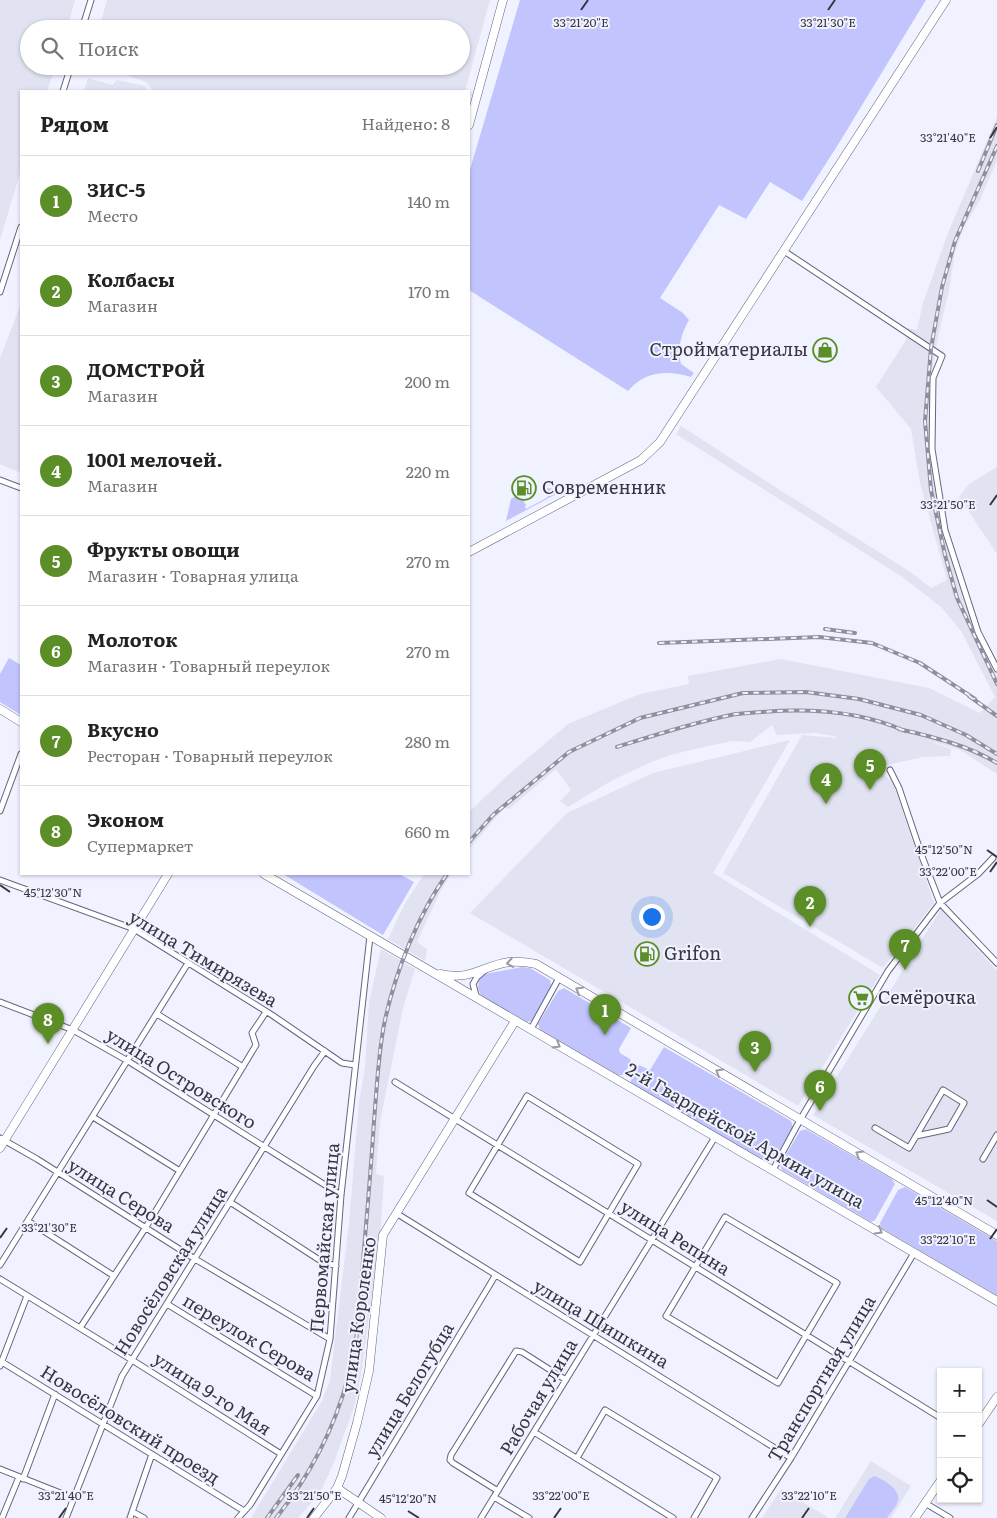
<!DOCTYPE html>
<html lang="ru">
<head>
<meta charset="utf-8">
<style>
  :root { --surface:#fff; --page:#f2f2f2; --text:#222; --muted:#767676; --line:#e0e0e0; --accent:#5b8e27 }
  body { margin:0; font-family:Literata,serif; background:var(--page); color:var(--text) }
  .controls { position:absolute; right:15px; bottom:15px; display:grid; overflow:hidden; border-radius:0px; box-shadow:0 1px 4px #0004 }
  .controls button { width:45px; height:45px; display:grid; place-items:center; padding:0; border:0; border-bottom:1px solid var(--line); background:var(--surface); color:var(--text); font:25px sans-serif }
  .you { position:absolute; left:651px; top:916px; width:18px; height:18px; margin:-12px; border:4px solid #fff; border-radius:50%; background:#1a73e8; box-shadow:0 0 0 8px #1a73e833 }
  .badge { display:grid; place-items:center; width:32px; height:32px; border-radius:50%; background:var(--accent); color:#fff; font-size:16px; font-weight:700 }
  .pin { position:absolute; translate:-50% -41px; filter:drop-shadow(0 1px 2px #0008) }
  .pin::after { content:''; position:absolute; top:26px; width:18px; height:15px; background:inherit; clip-path:polygon(0 0,100% 0,50% 100%) }
  .list { margin:0; padding:0; list-style:none }
  h2 { display:flex; justify-content:space-between; align-items:center; height:65px; margin:0; padding:0 20px; font-size:21px }
  h2 small { font-size:16px; font-weight:400; color:var(--muted) }
  .list li { display:grid; grid-template-columns:32px 1fr auto; gap:15px; align-items:center; box-sizing:border-box; height:90px; padding:0 20px; border-top:1px solid var(--line) }
  .list b { display:block; font-size:19px; white-space:nowrap }
  .list p { margin:0; font-size:16px; white-space:nowrap; color:var(--muted) }
  .list em { font-size:16px; font-style:normal; color:var(--muted) }
  .icon { flex:none; width:28px; height:28px; fill:none; stroke:currentColor; stroke-width:2; stroke-linecap:round; stroke-linejoin:round }
  .map { position:relative; flex:none; width:997px; height:1518px; overflow:hidden }
  .search { position:absolute; background:var(--surface); box-shadow:0 1px 4px #0004; left:20px; top:20px; width:450px; height:55px; display:flex; align-items:center; gap:12px; box-sizing:border-box; padding:0 18px; border-radius:28px; color:var(--muted); font-size:19px }
  .panel { position:absolute; background:var(--surface); box-shadow:0 1px 4px #0004; left:20px; top:90px; width:450px; height:785px; border-radius:0px }
  .map>svg:first-child { display:block }
</style>
</head>
<body>
<div class="map">
<svg width="997" height="1518" viewBox="0 0 997 1518">
  <rect width="100%" height="100%" fill="#f1f2ff"/>
  <path fill="#e1e3f2" d="M0 0H75L67 29H29V66H56L47 91H21V170L0 240Z
    M107 0H490L465 91H153L146 82 100 66H461V29H99Z
    M88 78 112 85 117 80 145 86 148 91H84Z
    M997 117V161L980 200 964 227 955 252 949 291 939 332 930 381V444L940 520 951 559 964 600 997 677V774L960 750 927 740 951 749 950 756 923 757 870 769 847 749 869 771H878L893 782 934 903 883 968 723 873 802 735 836 738 834 736 815 733 777 735 772 725 750 742 732 741 699 748 674 754 651 762 611 781 568 807 560 801 571 790 556 769 509 809 504 808 469 849V812L508 775 568 724 640 694 689 684 688 676 781 659 929 688 980 713 995 697 961 631 941 607 901 576 676 434 681 426 783 492 909 571 931 588 947 580 920 483 911 429 876 387 906 340 908 328 917 330 923 303 948 233Z
    M21 304V473L0 464V358Z
    M997 467V554L959 497 969 484Z
    M790 740 713 873 880 975 798 1106 470 913 567 813 653 773Z
    M424 874H451L440 892 417 942 427 949 425 961 388 939 404 905Z
    M941 909 997 971V1221L813 1115Z
    M381 949 415 969 403 1008 380 1122 376 1174 384 1176 381 1226 361 1375 354 1407 334 1462 322 1489 313 1501 298 1518H251L322 1401 330 1380 349 1223 359 1101 365 1068 369 1002Z
    M871 1461 911 1486 891 1518H835Z
    M781 1489 829 1518H762Z"/>
  <path fill="#c2c4fe" d="M520 0H926L839 143 802 201 770 182 746 219 719 205 660 298 683 313 689 320C681 334 677 348 681 364L694 373 691 377C667 370 645 371 628 391L469 290V173Z
    M547 488 555 489 560 492 506 521 511 499 514 497H521L526 505 525 507 526 509 548 497 544 490Z
    M9 658 21 665V715L0 702V674Z
    M283 874H399L414 882 383 935Z
    M522 967 530 968 550 980 552 989 533 1021 526 1022 481 996 478 988 479 979 485 974Z
    M564 988 631 1028 619 1049 620 1053 630 1059 631 1063 623 1075H618L540 1030 538 1024 558 991Z
    M664 1047 791 1121 793 1127 773 1161 768 1162 631 1084V1079L639 1065 650 1070Z
    M806 1129 892 1179 895 1184 875 1220 871 1222 782 1170 780 1165 800 1131Z
    M905 1187 997 1241V1296L881 1228 880 1223 898 1190Z
    M874 1476C883 1479 901 1489 898 1501 897 1506 890 1513 887 1518H845L869 1479Z"/>
  <g fill="none" stroke-linecap="round" stroke-linejoin="round">
    <g stroke="#646580" stroke-width="7">
      <path id="street" d="M82 29 91 0
        M63 91 71 66
        M784 251 942 356 933 378 932 449 945 530 978 632 997 669
        M0 292 21 227
        M0 480 21 488
        M890 770 899 788 923 859 940 903 997 963
        M0 811 21 754
        M0 880 134 929 272 1015 342 1063 355 1065
        M477 999 473 984 477 977 485 970
        M0 1002 73 1030 128 1061 341 1195
        M157 1014 243 1067
        M531 1029 559 978
        M395 1082 941 1418
        M527 1096 638 1164 580 1262 469 1193Z
        M93 1117 180 1171
        M875 1128 909 1148 943 1090 964 1103 949 1129 916 1136
        M0 1138 37 1159 195 1259 330 1339
        M983 1159 997 1135
        M773 1170 800 1120 888 971 940 903 978 874 993 858
        M230 1202 321 1261 336 1266
        M396 1213 791 1458
        M725 1217 837 1283 778 1383 666 1316Z
        M28 1221 114 1276
        M0 1265 188 963
        M0 1279 132 1360 281 1454
        M167 1304 317 1396
        M80 1328 146 1227 256 1045 252 1033 266 1012
        M2 1362 244 1511
        M0 1366 27 1296
        M534 1432 673 1518
        M577 1458 605 1410 717 1478 694 1518
        M0 1469 73 1498
        M23 1479 55 1394
        M498 1491 453 1463 450 1460 451 1455 516 1351 522 1352 566 1380
        M494 1497 529 1518
        M925 1503 950 1518
        M133 1512 144 1518
        M2 1518 19 1477
        M66 1518 122 1376 314 1066 325 1051
        M130 1518 152 1454
        M238 1518 250 1505 317 1396 330 1339 341 1195 370 936
        M349 1518 495 1276
        M481 1518 715 1137
        M752 1518 791 1458 914 1253"/>
    </g>
    <g stroke="#646580" stroke-width="9">
      <path id="secondary" d="M469 125 503 0
        M469 552 641 460 660 442 946 0
        M0 709 21 722
        M264 874 997 1301
        M440 974C470 981 482 966 509 962 518 961 526 962 536 964L997 1235
        M0 1148 168 874
        M978 1425 997 1397
        M337 1488 381 1518
        M314 1518 337 1488 342 1476 357 1423 369 1371 383 1235 515 1021
        M915 1518 941 1480"/>
    </g>
    <use href="#street" stroke="#fff" stroke-width="5"/>
    <use href="#secondary" stroke="#fff" stroke-width="8"/>
    <g stroke="#8f909c" stroke-width="4">
      <path id="rail" d="M997 146 955 241 942 287 931 348 925 421 931 490 945 555 957 598 997 684
        M978 171 997 125
        M825 629 855 633
        M659 643 819 637 872 643 920 663 975 699
        M969 696 997 716
        M899 729C933 737 967 745 997 763
        M617 747C655 735 692 723 731 715 741 713 752 713 762 712 811 708 860 711 905 731
        M469 842 493 815 569 752 640 718 743 693 806 692 859 699 921 715 966 735 997 754
        M267 1518 298 1475
        M276 1518C309 1477 334 1429 348 1378 359 1340 360 1300 363 1261 367 1215 371 1168 374 1121 377 1088 378 1053 385 1020 396 970 418 915 447 874"/>
    </g>
    <use href="#rail" stroke="#f1f2ff" stroke-width="2" stroke-dasharray="5.5" stroke-linecap="butt"/>
  </g>
  <defs><path id="oneway-chevron" d="M-2-3.5L2.5 0L-2 3.5" fill="none" stroke-width="1.6" stroke-linecap="round" stroke-linejoin="round" transform="scale(1.25)"/></defs>
  <g stroke="#9a9ba1">
    <use href="#oneway-chevron" transform="translate(510 963) rotate(171)"/>
    <use href="#oneway-chevron" transform="translate(579 990) rotate(-150)"/>
    <use href="#oneway-chevron" transform="translate(557 1045) rotate(30)"/>
    <use href="#oneway-chevron" transform="translate(719 1072) rotate(-150)"/>
    <use href="#oneway-chevron" transform="translate(859 1154) rotate(-150)"/>
    <use href="#oneway-chevron" transform="translate(879 1231) rotate(31)"/>
  </g>
  <path fill="none" stroke="#363743" stroke-width="2" d="M581 10 588 0M828 10 835 0M990 138 997 127M990 505 997 495M987 850 997 857M990 872 997 862M0 885 10 892M987 1200 997 1207M0 1238 7 1228M990 1239 997 1229M408 1511 419 1518M59 1518 66 1508M307 1518 314 1508M554 1518 561 1508M802 1518 809 1508"/>
  <defs>
    <g id="shop-ring" transform="scale(1.25)"><circle r="9.5" fill="#f1f2ff" stroke="#5b8e27" stroke-width="1.5"/><path d="M-5-2.5h2.3a2.7 3.5 0 0 1 5.4 0H5L5.5 6h-11ZM-1.5-2.5h3a1.5 2.3 0 0 0-3 0Z" fill="#5b8e27"/></g>
    <g id="fuel-ring" transform="scale(1.25)"><circle r="9.5" fill="#f1f2ff" stroke="#5b8e27" stroke-width="1.5"/><path d="M-5.5-6h7V0h2V4h1.3V-2.5L3-4.5l.8-.8L6-3V5H2.5V1h-1V6h-7ZM-4.2-4.7v3.2H.2V-4.7Z" fill="#5b8e27"/></g>
    <g id="supermarket-ring" transform="scale(1.25)"><circle r="9.5" fill="#f1f2ff" stroke="#5b8e27" stroke-width="1.5"/><path d="M-6-5.5h2.5l.6 2H6L4.5 2H-2.5L-4.4-4H-6ZM-1.5 3.2a1.3 1.3 0 1 0 .1 0ZM3 3.2a1.3 1.3 0 1 0 .1 0Z" fill="#5b8e27"/></g>
  </defs>
  <g fill-rule="evenodd">
    <use href="#shop-ring" x="825" y="350"/>
    <use href="#fuel-ring" x="524" y="488"/>
    <use href="#fuel-ring" x="647" y="954"/>
    <use href="#supermarket-ring" x="861" y="998"/>
  </g>
  <g text-anchor="middle" stroke-width="4" stroke-linejoin="round" paint-order="stroke">
    <g font-size="18" fill="#363743" stroke="#f1f2ff" text-anchor="start">
      <text x="808" y="356" text-anchor="end">Стройматериалы</text>
      <text x="542" y="494">Современник</text>
      <text x="664" y="960">Grifon</text>
      <text x="878" y="1004">Семёрочка</text>
    </g>
    <g font-size="18" fill="#363743" stroke="#f1f2ff">
      <text transform="translate(203 959) rotate(31)" y="6">улица Тимирязева</text>
      <text transform="translate(181 1079) rotate(32)" y="6">улица Островского</text>
      <text transform="translate(745 1136) rotate(30)" y="6">2-й Гвардейской Армии улица</text>
      <text transform="translate(121 1196) rotate(32)" y="6">улица Серова</text>
      <text transform="translate(325 1238) rotate(-85)" y="6">Первомайская улица</text>
      <text transform="translate(675 1238) rotate(32)" y="6">улица Репина</text>
      <text transform="translate(171 1271) rotate(-58)" y="6">Новосёловская улица</text>
      <text transform="translate(359 1315) rotate(-82)" y="6">улица Короленко</text>
      <text transform="translate(601 1324) rotate(31)" y="6">улица Шишкина</text>
      <text transform="translate(249 1338) rotate(31)" y="6">переулок Серова</text>
      <text transform="translate(822 1379) rotate(-59)" y="6">Транспортная улица</text>
      <text transform="translate(410 1390) rotate(-59)" y="6">улица Белогубца</text>
      <text transform="translate(212 1394) rotate(33)" y="6">улица 9-го Мая</text>
      <text transform="translate(539 1397) rotate(-59)" y="6">Рабочая улица</text>
      <text transform="translate(130 1425) rotate(32)" y="6">Новосёловский проезд</text>
    </g>
  </g>
  <g font-size="12" text-anchor="middle" fill="#363743" stroke="#f1f2ff" stroke-width="4" stroke-linejoin="round" paint-order="stroke">
    <text x="581" y="27">33°21'20"E</text>
    <text x="828" y="27">33°21'30"E</text>
    <text x="948" y="142">33°21'40"E</text>
    <text x="948" y="509">33°21'50"E</text>
    <text x="944" y="854">45°12'50"N</text>
    <text x="948" y="876">33°22'00"E</text>
    <text x="53" y="897">45°12'30"N</text>
    <text x="944" y="1205">45°12'40"N</text>
    <text x="49" y="1232">33°21'30"E</text>
    <text x="948" y="1244">33°22'10"E</text>
    <text x="66" y="1500">33°21'40"E</text>
    <text x="314" y="1500">33°21'50"E</text>
    <text x="561" y="1500">33°22'00"E</text>
    <text x="809" y="1500">33°22'10"E</text>
    <text x="408" y="1503">45°12'20"N</text>
  </g>
</svg>
<div class="controls">
<button>+</button>
<button>−</button>
<button><svg class="icon" aria-label="locate" viewBox="0 0 24 24"><circle cx="12" cy="12" r="6"/><path d="M12 2v4M12 18v4M2 12h4M18 12h4"/></svg></button>
</div>
<div class="you"></div>
<div class="pin badge" style="left:605px;top:1035px">1</div>
<div class="pin badge" style="left:810px;top:927px">2</div>
<div class="pin badge" style="left:755px;top:1072px">3</div>
<div class="pin badge" style="left:826px;top:804px">4</div>
<div class="pin badge" style="left:870px;top:790px">5</div>
<div class="pin badge" style="left:820px;top:1111px">6</div>
<div class="pin badge" style="left:905px;top:970px">7</div>
<div class="pin badge" style="left:48px;top:1044px">8</div>
<div class="search"><svg class="icon" aria-label="search" viewBox="0 0 24 24"><circle cx="10" cy="10" r="6"/><path d="M15 15l6 6"/></svg>Поиск</div>
<section class="panel">
<h2>Рядом<small>Найдено: 8</small></h2>
<ul class="list">
<li><span class="badge">1</span><div><b>ЗИС-5</b><p>Место</p></div><em>140 m</em></li>
<li><span class="badge">2</span><div><b>Колбасы</b><p>Магазин</p></div><em>170 m</em></li>
<li><span class="badge">3</span><div><b>ДОМСТРОЙ</b><p>Магазин</p></div><em>200 m</em></li>
<li><span class="badge">4</span><div><b>1001 мелочей.</b><p>Магазин</p></div><em>220 m</em></li>
<li><span class="badge">5</span><div><b>Фрукты овощи</b><p>Магазин · Товарная улица</p></div><em>270 m</em></li>
<li><span class="badge">6</span><div><b>Молоток</b><p>Магазин · Товарный переулок</p></div><em>270 m</em></li>
<li><span class="badge">7</span><div><b>Вкусно</b><p>Ресторан · Товарный переулок</p></div><em>280 m</em></li>
<li><span class="badge">8</span><div><b>Эконом</b><p>Супермаркет</p></div><em>660 m</em></li>
</ul>
</section>
</div>
</body>
</html>
